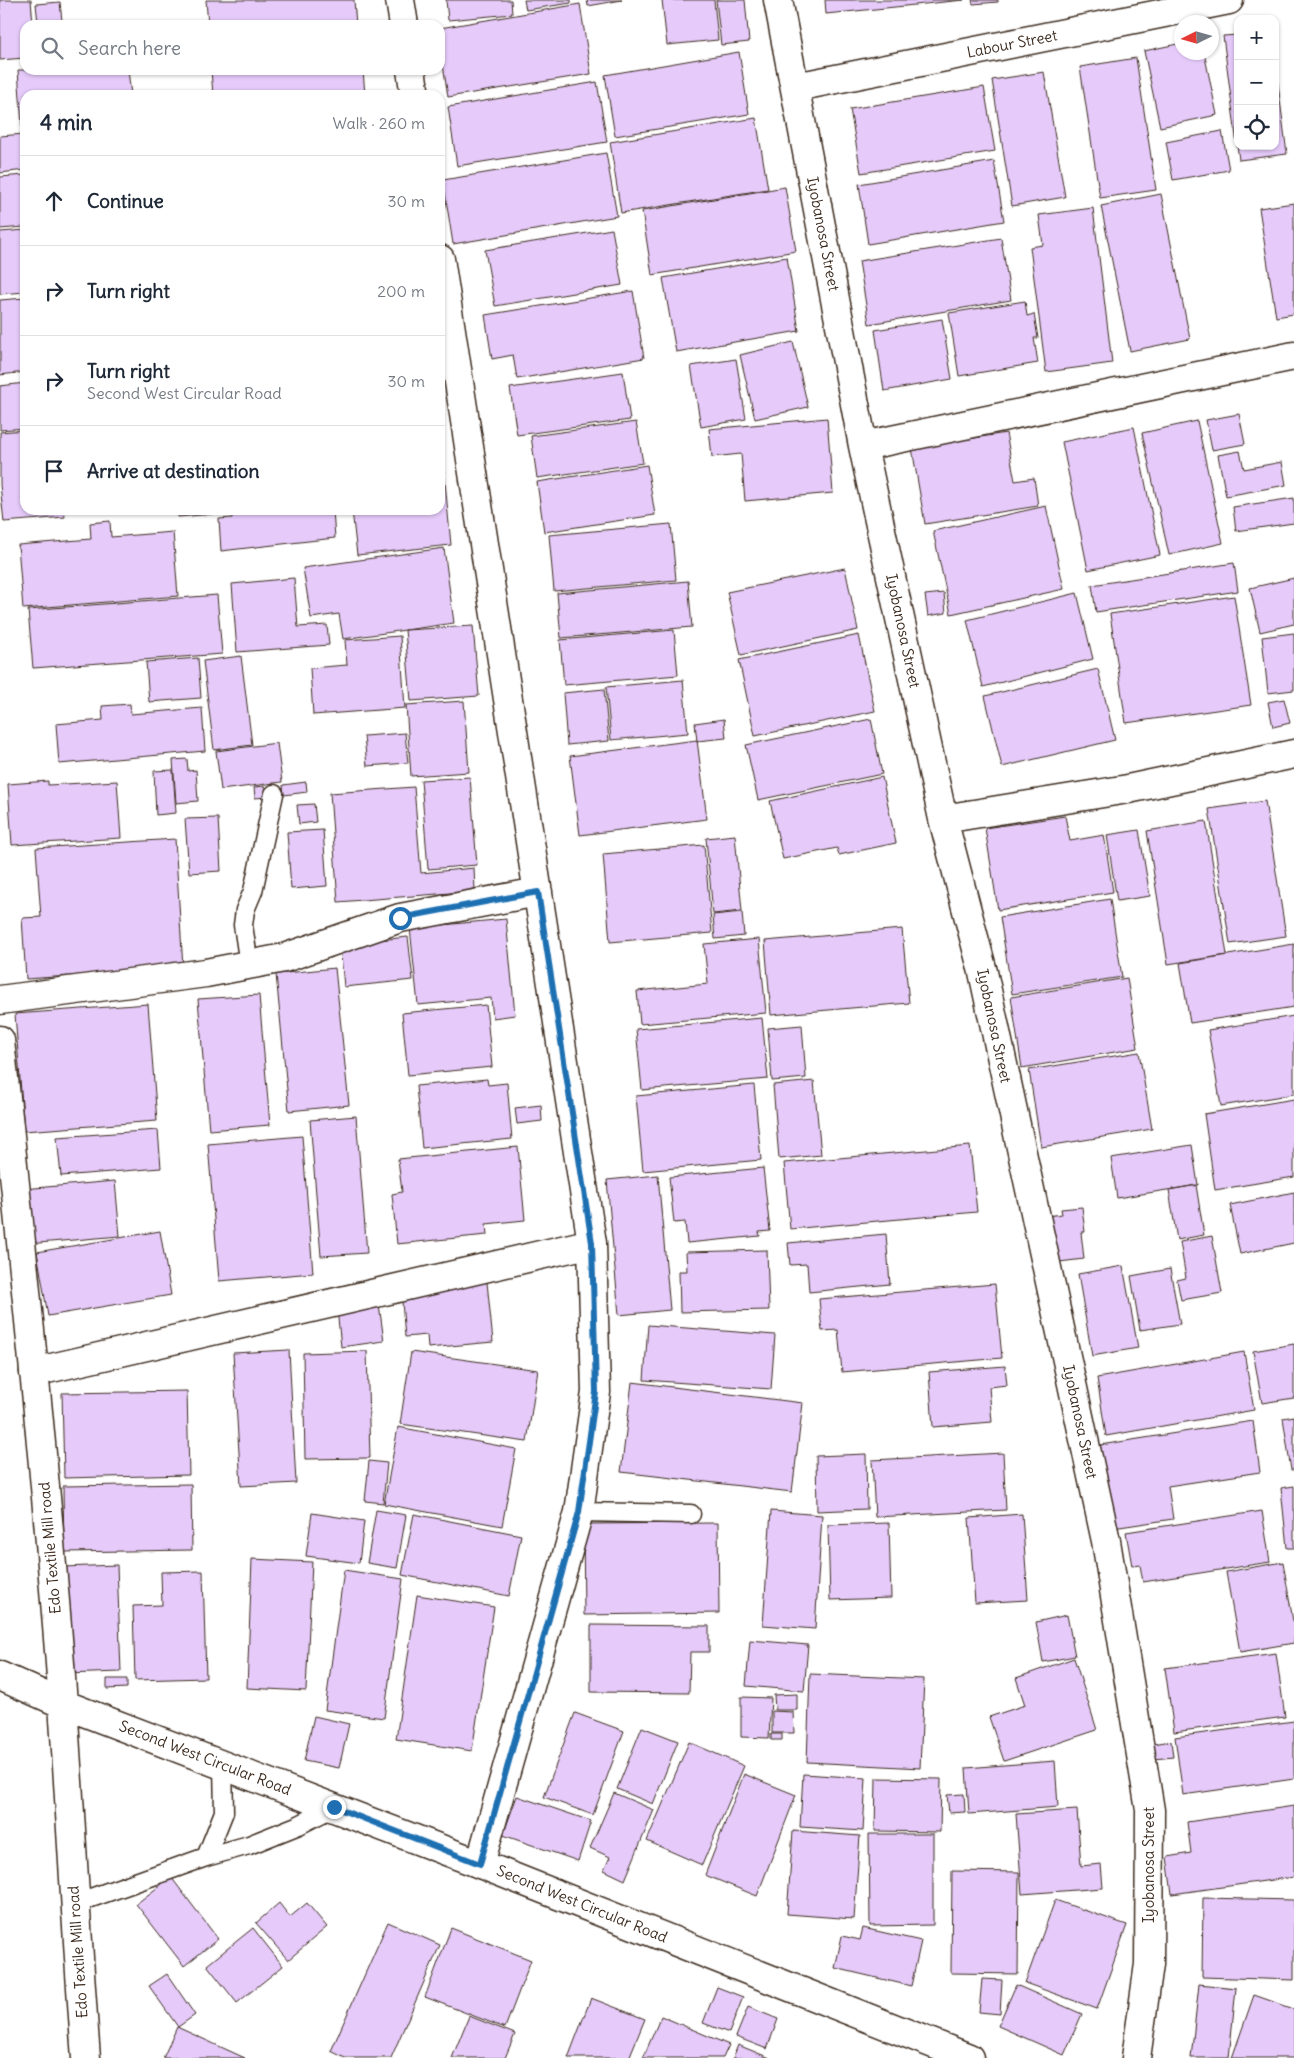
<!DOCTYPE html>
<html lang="en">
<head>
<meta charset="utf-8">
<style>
  :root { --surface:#fff; --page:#f6f6f7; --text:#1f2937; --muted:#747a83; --line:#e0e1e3 }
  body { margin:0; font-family:Delius,sans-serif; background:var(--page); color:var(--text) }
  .controls { position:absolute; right:15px; top:15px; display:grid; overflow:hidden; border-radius:10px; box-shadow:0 1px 4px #0004 }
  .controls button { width:45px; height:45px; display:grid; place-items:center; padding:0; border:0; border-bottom:1px solid var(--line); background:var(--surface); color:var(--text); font:25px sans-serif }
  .compass { position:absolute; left:1174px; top:15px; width:45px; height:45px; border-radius:50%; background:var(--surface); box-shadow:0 1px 4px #0004; rotate:265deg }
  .stop { position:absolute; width:15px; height:15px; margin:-11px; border:4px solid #1f6fb2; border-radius:50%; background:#fff }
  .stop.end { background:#1f6fb2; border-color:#fff; box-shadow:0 1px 5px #0008 }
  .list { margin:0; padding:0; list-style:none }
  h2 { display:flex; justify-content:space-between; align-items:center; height:65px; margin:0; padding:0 20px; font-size:21px }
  h2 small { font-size:16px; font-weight:400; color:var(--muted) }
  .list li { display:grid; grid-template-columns:32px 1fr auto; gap:15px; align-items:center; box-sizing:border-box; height:90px; padding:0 20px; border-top:1px solid var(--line) }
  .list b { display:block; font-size:19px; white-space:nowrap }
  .list p { margin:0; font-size:16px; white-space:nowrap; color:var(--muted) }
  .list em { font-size:16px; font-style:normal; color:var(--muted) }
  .icon { flex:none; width:28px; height:28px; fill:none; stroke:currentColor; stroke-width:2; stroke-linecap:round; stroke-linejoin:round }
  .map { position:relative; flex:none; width:1294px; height:2058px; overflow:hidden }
  .search { position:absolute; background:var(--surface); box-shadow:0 1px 4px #0004; left:20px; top:20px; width:425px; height:55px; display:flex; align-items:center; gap:12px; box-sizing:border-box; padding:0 18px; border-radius:15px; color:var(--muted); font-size:19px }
  .panel { position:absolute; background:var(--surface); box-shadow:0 1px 4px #0004; left:20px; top:90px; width:425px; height:425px; border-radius:15px }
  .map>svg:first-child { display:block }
</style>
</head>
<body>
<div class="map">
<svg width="1294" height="2058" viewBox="0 0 1294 2058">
  <rect width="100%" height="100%" fill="#fff"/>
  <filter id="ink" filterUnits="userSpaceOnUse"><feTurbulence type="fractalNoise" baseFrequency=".02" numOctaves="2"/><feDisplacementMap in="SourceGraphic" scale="10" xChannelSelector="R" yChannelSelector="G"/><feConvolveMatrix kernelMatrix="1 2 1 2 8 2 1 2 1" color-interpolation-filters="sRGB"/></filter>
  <g filter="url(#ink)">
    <path fill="#e5cafa" stroke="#3b2a1e" d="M0 0H31L33 25H25V58L0 60Z
      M206 0H354L356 25H208Z
      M446 0H511L512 14 448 20Z
      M524 0H571V3L526 10Z
      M587 0H622L588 6Z
      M662 0H714L718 40 667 45Z
      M716 0H745L749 42 721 45Z
      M825 0H964L826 14Z
      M972 0H998V2L973 4Z
      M60 2 62 21 38 23 36 4Z
      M580 4 591 74 448 97 440 45V28Z
      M1238 35V146H1275V61L1287 154 1239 160 1223 36Z
      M1182 43V52H1204L1217 115 1160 127 1144 51Z
      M739 52 749 114 615 136 605 75Z
      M1136 58 1156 190 1100 198 1080 67Z
      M18 70H128L131 95H25V126L22 127Z
      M211 70H363L365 95H213Z
      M1044 72 1065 197 1012 206 992 80Z
      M597 82 607 142 457 166 448 107Z
      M984 87 995 151 861 173 850 109Z
      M756 118 768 189 621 213 610 142Z
      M1222 131 1229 170 1173 180 1166 142Z
      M25 134V170L0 173V136Z
      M606 153 617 216 453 244 443 180Z
      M994 161 1004 221 868 244 859 184Z
      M25 175V227L0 229V177Z
      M785 187 796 251 652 275 642 211Z
      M1161 194 1190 339 1130 351 1101 206Z
      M1294 203V314L1276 317 1259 208Z
      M1093 208 1112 363 1046 372 1030 247 1043 245 1039 215Z
      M612 229 622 285 495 306 485 250Z
      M25 230V292L0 294V232Z
      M1001 238 1011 300 869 324 859 261Z
      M787 257 799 331 676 352 663 278Z
      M633 291 644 358 517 379 513 355 492 359 485 315Z
      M25 298V372L0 375V300Z
      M1025 301 1027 316 1034 314 1038 338H1034L1038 363 959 376 949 313Z
      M942 319 952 379 884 391 875 330Z
      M793 342 808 407 755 419 740 355Z
      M736 359 746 419 701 427 691 366Z
      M623 372 630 420 517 435 510 388Z
      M25 383V428L0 430V386Z
      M1239 414 1245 444 1212 450 1206 420Z
      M827 418 833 493 745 501 741 454 712 457 709 429Z
      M1197 421 1223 543 1169 555 1142 433Z
      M636 422 643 463 537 478 531 436Z
      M1134 427 1160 555 1088 570 1062 442Z
      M25 430V510H64L65 517 4 522 0 485V432Z
      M1006 433 1015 481 1034 478 1038 506 925 524 912 448Z
      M1240 451 1244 469 1282 462 1286 485 1226 496 1218 455Z
      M647 465 655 515 544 532 537 482Z
      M440 471H444L451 545 357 555 352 510H440Z
      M1294 498V523L1236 531 1233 507Z
      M1046 506 1064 589 951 614 933 531Z
      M178 510H213L214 514 178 517Z
      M232 510H333L335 538 221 551 219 519 232 518Z
      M110 521 111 537 173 532 178 596 23 609 18 545 91 539 90 523Z
      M671 524 676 580 554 591 549 535Z
      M444 548 454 623 343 639 339 614 311 618 303 568Z
      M1234 563 1238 591 1096 612 1092 585Z
      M845 568 858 630 741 655 727 592Z
      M294 578 298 627 327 625 329 645 237 652 232 584Z
      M1294 578V624L1260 632 1250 588Z
      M688 581 692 627 561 638 557 593Z
      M944 593 946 613 928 616 925 595Z
      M1077 593 1093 659 983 687 967 620Z
      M217 595 222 654 33 668 28 610Z
      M1234 596 1251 705 1126 723 1110 614Z
      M473 626 479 696 411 701 405 630Z
      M674 630 678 675 564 685 560 640Z
      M1294 633V690L1268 693 1262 637Z
      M859 635 875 711 755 736 739 660Z
      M400 636 405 708 313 715 310 668 347 665 345 640Z
      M241 656 252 745 214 750 203 661Z
      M198 658 201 698 149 702 146 662Z
      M1098 669 1115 740 1002 767 985 696Z
      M683 680 688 733 611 740 606 687Z
      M604 689 609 741 567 745 563 693Z
      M1284 699 1290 723 1273 727 1268 702Z
      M464 701 469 772 411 776 406 705Z
      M130 704 131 714 202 708 205 751 59 764 56 724 103 720 102 706Z
      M724 719 726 738 697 741 695 723Z
      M871 719 882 774 758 800 746 745Z
      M405 733 408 763 367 766 364 736Z
      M697 740 707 819 580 835 570 756Z
      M277 743 282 782 221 790 216 751Z
      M187 759 188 771 196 770 198 801 176 803 173 760Z
      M173 770 176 813 156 815 154 771Z
      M470 777 477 865 428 869 421 780Z
      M882 777 896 843 839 855 837 848 783 859 770 801Z
      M48 781V785L117 781 121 838 12 845 8 784Z
      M306 782 307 792 284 795 283 785Z
      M265 786 266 797 255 798 254 787Z
      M414 787 421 873 474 868 475 891 338 902 330 793Z
      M1265 801 1286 936 1230 944 1209 809Z
      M314 804 316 822 299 824 297 805Z
      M1065 816 1070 841 1104 835 1113 892 998 910 985 828Z
      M218 818 221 871 189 873 185 819Z
      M1206 821 1227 955 1168 964 1147 831Z
      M323 830 327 886 291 889 287 832Z
      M1139 830 1150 896 1117 901 1107 835Z
      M735 835 742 911 713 914 706 838Z
      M175 839 183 968 26 979 22 918 41 917 36 848Z
      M704 845 712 933 610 942 603 854Z
      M1110 899 1122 977 1012 994 1000 917Z
      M742 912 744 936 715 939 713 915Z
      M506 919 515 1015 493 1018 491 998 418 1005 410 928Z
      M902 929 909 1003 771 1015 765 941Z
      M408 937 413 980 344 987 340 944Z
      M759 939 766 1013 640 1024 637 991 708 984 704 944Z
      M1294 944V1007L1190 1023 1180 963Z
      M335 968 349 1105 289 1111 276 974Z
      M1127 978 1138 1048 1022 1068 1011 997Z
      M259 995 270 1125 209 1130 198 999Z
      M148 1004 157 1121 24 1131 15 1014Z
      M486 1005 492 1067 408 1075 402 1013Z
      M1294 1016V1094L1221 1106 1208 1030Z
      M762 1018 768 1079 642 1090 636 1029Z
      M802 1025 806 1078 772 1081 768 1028Z
      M1139 1052 1152 1129 1041 1147 1029 1070Z
      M487 1079 488 1085 507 1083 512 1139 422 1148 416 1086Z
      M814 1081 821 1155 779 1159 773 1085Z
      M754 1085 761 1160 643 1171 636 1096Z
      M1294 1099V1177L1215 1190 1204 1114Z
      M541 1105 542 1121 517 1124 515 1108Z
      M356 1116 367 1253 321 1256 310 1120Z
      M158 1130 161 1168 61 1176 57 1137Z
      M302 1136 313 1273 219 1281 208 1144Z
      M1192 1145 1198 1185 1117 1198 1111 1158Z
      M970 1146 977 1212 790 1229 784 1163Z
      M518 1147 525 1220 486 1224 487 1235 397 1244 392 1194 402 1192 398 1159Z
      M763 1168 770 1231 759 1232 760 1236 687 1243 685 1222 674 1223 669 1177Z
      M658 1175 670 1310 619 1315 607 1180Z
      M115 1181 120 1236 27 1244 23 1189Z
      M1196 1185 1204 1235 1177 1240 1169 1190Z
      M1294 1192V1243L1240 1254 1230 1205Z
      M1082 1207 1085 1232H1081L1084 1259 1051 1263 1047 1216 1062 1214 1061 1209Z
      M160 1231 171 1295 48 1316 37 1252Z
      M886 1234 890 1284 809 1292 807 1264 790 1265 788 1243Z
      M1212 1236 1222 1293 1181 1300 1177 1280 1186 1278 1180 1242Z
      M767 1250 769 1310 680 1312 679 1271H687L686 1252Z
      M1123 1266 1138 1348 1092 1356 1078 1274Z
      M1170 1269 1180 1324 1140 1330 1131 1276Z
      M487 1282 493 1342 428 1348 427 1335 405 1337 401 1290Z
      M995 1284 1002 1358 842 1372 838 1330 822 1331 819 1299Z
      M379 1304 384 1341 341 1347 337 1309Z
      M648 1325 775 1335 771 1389 644 1380Z
      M1294 1344V1398L1262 1403 1253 1351Z
      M289 1350 296 1483 241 1486 233 1353Z
      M367 1351 370 1458 305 1459 303 1353Z
      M411 1352 538 1370 527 1442 400 1424Z
      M1244 1352 1254 1410 1106 1436 1097 1378Z
      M1005 1366 1007 1385 989 1387 992 1422 933 1427 929 1372Z
      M632 1382 803 1403 792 1492 621 1472Z
      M187 1391 189 1475 64 1478 62 1393Z
      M1294 1416V1470H1291L1283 1418Z
      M1253 1421 1260 1472 1168 1486 1173 1519 1113 1528 1100 1445Z
      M398 1427 516 1449 502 1526 384 1504Z
      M1003 1453 1006 1510 875 1517 872 1460Z
      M866 1454 867 1509 817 1511 816 1456Z
      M369 1461 387 1463 383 1503 365 1501Z
      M191 1484 192 1550 64 1552 63 1486Z
      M1294 1486V1548H1287L1281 1488Z
      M376 1510 406 1515 397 1568 367 1563Z
      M771 1511 822 1515 815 1629 763 1625Z
      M1262 1511 1270 1562 1143 1582 1140 1565 1132 1566 1126 1532Z
      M312 1513 364 1521 359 1563 306 1556Z
      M414 1514 521 1535 509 1596 402 1575Z
      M1022 1514 1028 1600 975 1603 969 1518Z
      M718 1523 719 1613 584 1615 583 1524Z
      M889 1523 891 1598 830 1600 828 1525Z
      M252 1559 312 1562 306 1691 247 1688Z
      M1283 1562 1294 1627V1643L1240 1652 1226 1572Z
      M117 1565 121 1672 65 1674 62 1567Z
      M344 1570 403 1579 384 1718 325 1710Z
      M203 1571 206 1678 135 1680 133 1606 162 1605 161 1572Z
      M417 1595 494 1607 472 1751 396 1739Z
      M1067 1615 1075 1656 1043 1662 1036 1622Z
      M591 1625 709 1626V1652H690L689 1693 591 1692Z
      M750 1640 808 1645 804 1691 746 1686Z
      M1276 1653 1285 1717 1174 1732 1165 1668Z
      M1074 1658 1097 1730 1004 1761 989 1717 1025 1705 1016 1678Z
      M810 1674 924 1679 920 1768 807 1762Z
      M107 1679H127V1688L107 1689Z
      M797 1694V1710H775L774 1695Z
      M741 1697 771 1698 769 1738 741 1737Z
      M772 1711 793 1712 794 1733H772Z
      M575 1713 624 1731 593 1815 544 1797Z
      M314 1716 349 1724 339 1768 304 1761Z
      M1294 1721V1779L1183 1795 1175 1737Z
      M642 1727 678 1741 653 1804 617 1789Z
      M771 1734H782V1740H771Z
      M1171 1741 1173 1757 1154 1759 1153 1744Z
      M689 1742 744 1766 702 1865 647 1841Z
      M1055 1761 1058 1807 969 1814 966 1768Z
      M744 1774 796 1795 757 1896 705 1875Z
      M803 1774 866 1778 863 1831 800 1827Z
      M876 1778 941 1779 940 1832 875 1831Z
      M614 1793 654 1810 625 1880 604 1870 610 1857 590 1848Z
      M964 1794 965 1812 949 1813 947 1795Z
      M517 1796 591 1821 578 1861 503 1835Z
      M1294 1806V1877L1172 1894 1167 1857 1191 1853 1187 1822Z
      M1077 1810 1081 1866 1101 1864 1103 1888 1022 1894 1016 1814Z
      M793 1831 860 1836 854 1919 787 1914Z
      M869 1834H933V1925L870 1926Z
      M952 1871 1019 1872 1018 1974 951 1973Z
      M171 1877 218 1939 184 1966 136 1904Z
      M1203 1898 1294 1900V1980L1202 1977Z
      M1055 1900 1127 1925 1097 2009 1025 1983Z
      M279 1903 290 1917 307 1903 327 1927 288 1960 256 1923Z
      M388 1922 440 1945 391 2058H345L331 2051Z
      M253 1928 283 1966 237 2003 207 1965Z
      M451 1928 531 1960 505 2028 425 1997Z
      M863 1928 921 1941 911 1986 835 1968 842 1936 860 1940Z
      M167 1974 195 2015 178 2027 149 1986Z
      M982 1979 1002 1980 1000 2014 979 2012Z
      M1199 1984 1236 1988 1229 2058H1191Z
      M1016 1985 1082 2014 1064 2055 998 2026Z
      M717 1987 743 1997 729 2033 703 2023Z
      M1254 1995 1294 2009V2058H1232Z
      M591 1998 645 2019 629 2058H568Z
      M748 2007 778 2019 767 2049 736 2037Z
      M469 2016 515 2034 505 2058H452Z
      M661 2016 729 2045 723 2058H643Z
      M177 2027 245 2058H163Z
      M738 2045 770 2058H733Z"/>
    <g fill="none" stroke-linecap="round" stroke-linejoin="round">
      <g stroke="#3b2a1e" stroke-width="21">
        <path id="lane" d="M249 965 243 925 245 910 253 891 274 794
          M579 1512 691 1514
          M206 1857 224 1812 223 1765
          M74 1904 206 1857 249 1845 299 1825 334 1807"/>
      </g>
      <g stroke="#3b2a1e" stroke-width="31">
        <path id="street" d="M400 0 404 25
          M778 0 863 446 943 819 983 972 1106 1541 1150 1810 1149 1964 1136 2058
          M411 70 415 95
          M796 87 1229 0
          M440 259 592 1243 596 1392 579 1512 480 1864
          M863 446 1294 356
          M943 819 1128 789 1294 754
          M0 1000 206 973 284 958 400 918 538 892
          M34 1372 592 1243
          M0 1676 63 1704"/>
      </g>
      <g stroke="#3b2a1e" stroke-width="31">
        <path id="secondary" d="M0 1040C23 1261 47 1483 63 1704 71 1822 77 1940 86 2058
          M63 1704 480 1864 969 2058"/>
      </g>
      <use href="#lane" stroke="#fff" stroke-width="18"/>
      <use href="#street" stroke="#fff" stroke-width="28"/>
      <use href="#secondary" stroke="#fff" stroke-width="28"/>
    </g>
  </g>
  <g fill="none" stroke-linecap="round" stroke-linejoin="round" filter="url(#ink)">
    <path stroke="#1f6fb2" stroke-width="6" d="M334 1807 480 1864 579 1512 596 1392 592 1243 538 892 400 918"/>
  </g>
  <g text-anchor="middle" stroke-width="5" stroke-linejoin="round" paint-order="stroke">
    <g font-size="15" fill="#3b2a1e" stroke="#fff">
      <text transform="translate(1012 44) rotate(-11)" y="5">Labour Street</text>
      <text transform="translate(823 234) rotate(79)" y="5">Iyobanosa Street</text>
      <text transform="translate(903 631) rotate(78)" y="5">Iyobanosa Street</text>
      <text transform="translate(994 1026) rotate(78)" y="5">Iyobanosa Street</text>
      <text transform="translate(1080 1422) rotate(78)" y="5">Iyobanosa Street</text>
      <text transform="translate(50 1548) rotate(-95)" y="5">Edo Textile Mill road</text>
      <text transform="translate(205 1758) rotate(21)" y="5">Second West Circular Road</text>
      <text transform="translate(1149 1865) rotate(-90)" y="5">Iyobanosa Street</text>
      <text transform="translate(582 1904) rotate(22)" y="5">Second West Circular Road</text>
      <text transform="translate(78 1952) rotate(-94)" y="5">Edo Textile Mill road</text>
    </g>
  </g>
</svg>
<div class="controls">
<button>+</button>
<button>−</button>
<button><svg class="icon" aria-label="locate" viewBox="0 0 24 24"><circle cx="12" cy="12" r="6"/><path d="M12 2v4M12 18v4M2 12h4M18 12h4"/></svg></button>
</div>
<svg class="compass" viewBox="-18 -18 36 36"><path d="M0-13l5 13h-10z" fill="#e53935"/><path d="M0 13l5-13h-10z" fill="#747a83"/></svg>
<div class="stop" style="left:400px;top:918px"></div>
<div class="stop end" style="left:334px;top:1807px"></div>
<div class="search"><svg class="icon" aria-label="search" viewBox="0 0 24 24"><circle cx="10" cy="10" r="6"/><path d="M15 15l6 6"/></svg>Search here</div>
<section class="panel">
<h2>4 min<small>Walk · 260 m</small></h2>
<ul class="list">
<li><svg class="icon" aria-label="ahead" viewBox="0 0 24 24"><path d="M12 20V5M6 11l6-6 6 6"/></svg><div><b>Continue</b></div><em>30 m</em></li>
<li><svg class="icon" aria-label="right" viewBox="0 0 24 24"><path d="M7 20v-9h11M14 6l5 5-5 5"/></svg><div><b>Turn right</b></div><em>200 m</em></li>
<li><svg class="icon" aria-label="right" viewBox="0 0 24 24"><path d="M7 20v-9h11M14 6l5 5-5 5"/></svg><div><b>Turn right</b><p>Second West Circular Road</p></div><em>30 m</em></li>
<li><svg class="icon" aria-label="arrive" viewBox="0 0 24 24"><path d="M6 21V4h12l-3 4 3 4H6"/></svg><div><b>Arrive at destination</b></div></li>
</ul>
</section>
</div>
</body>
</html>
